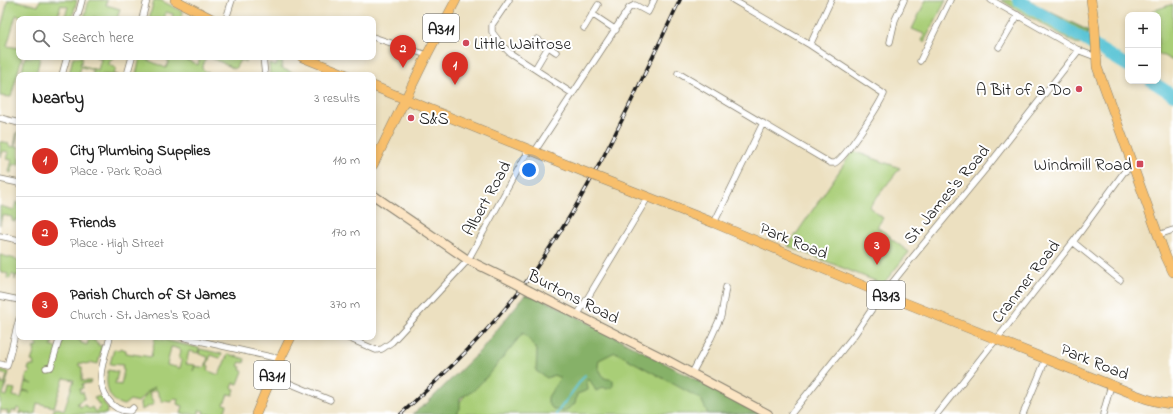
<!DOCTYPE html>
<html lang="en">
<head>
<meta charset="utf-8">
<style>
  :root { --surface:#fff; --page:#f2f2f2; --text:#222; --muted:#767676; --line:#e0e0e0; --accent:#d93025 }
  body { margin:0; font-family:"Indie Flower",sans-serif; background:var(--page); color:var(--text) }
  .controls { position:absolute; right:12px; top:12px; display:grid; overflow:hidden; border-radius:8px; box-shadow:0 2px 6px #0003 }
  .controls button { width:36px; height:36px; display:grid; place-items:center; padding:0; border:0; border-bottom:1px solid var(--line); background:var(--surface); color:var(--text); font:20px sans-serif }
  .you { position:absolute; left:529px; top:170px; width:14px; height:14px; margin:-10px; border:3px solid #fff; border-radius:50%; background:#1a73e8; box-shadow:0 0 0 6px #1a73e833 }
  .badge { display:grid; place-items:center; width:26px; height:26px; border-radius:50%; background:var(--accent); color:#fff; font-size:13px; font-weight:700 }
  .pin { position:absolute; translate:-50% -33px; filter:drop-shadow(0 1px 2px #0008) }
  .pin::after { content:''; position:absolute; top:21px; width:14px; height:12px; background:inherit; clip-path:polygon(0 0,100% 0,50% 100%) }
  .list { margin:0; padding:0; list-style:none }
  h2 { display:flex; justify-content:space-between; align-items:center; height:52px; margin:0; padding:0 16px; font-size:17px }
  h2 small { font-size:13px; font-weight:400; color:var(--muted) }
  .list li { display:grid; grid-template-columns:26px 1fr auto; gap:12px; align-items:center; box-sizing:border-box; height:72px; padding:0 16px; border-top:1px solid var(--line) }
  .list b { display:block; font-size:15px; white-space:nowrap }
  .list p { margin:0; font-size:13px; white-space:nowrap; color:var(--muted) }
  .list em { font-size:13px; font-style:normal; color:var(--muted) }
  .icon { flex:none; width:22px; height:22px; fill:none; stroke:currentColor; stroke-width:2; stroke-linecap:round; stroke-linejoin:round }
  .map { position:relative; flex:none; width:1173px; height:414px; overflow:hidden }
  .search { position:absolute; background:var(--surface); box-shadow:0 2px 6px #0003; left:16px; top:16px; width:360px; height:44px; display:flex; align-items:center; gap:10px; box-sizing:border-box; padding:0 14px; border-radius:8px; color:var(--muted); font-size:15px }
  .panel { position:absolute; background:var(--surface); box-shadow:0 2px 6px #0003; left:16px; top:72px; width:360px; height:268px; border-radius:8px }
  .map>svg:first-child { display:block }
</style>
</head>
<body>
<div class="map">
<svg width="1173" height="414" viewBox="0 0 1173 414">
  <rect width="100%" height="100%" fill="#fff"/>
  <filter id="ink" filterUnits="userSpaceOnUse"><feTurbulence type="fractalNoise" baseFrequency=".025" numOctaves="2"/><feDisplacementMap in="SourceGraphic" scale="8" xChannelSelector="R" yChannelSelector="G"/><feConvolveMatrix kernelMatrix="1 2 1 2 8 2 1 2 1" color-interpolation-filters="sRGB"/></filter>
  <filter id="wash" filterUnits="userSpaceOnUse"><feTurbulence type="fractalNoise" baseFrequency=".012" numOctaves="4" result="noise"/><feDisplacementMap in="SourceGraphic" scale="16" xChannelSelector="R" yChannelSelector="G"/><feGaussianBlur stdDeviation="0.9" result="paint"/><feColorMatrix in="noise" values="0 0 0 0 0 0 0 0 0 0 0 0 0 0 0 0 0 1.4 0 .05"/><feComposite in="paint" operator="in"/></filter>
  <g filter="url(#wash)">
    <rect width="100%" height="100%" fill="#ece0c0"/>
    <path fill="#a9ce77" stroke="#62754a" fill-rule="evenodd" d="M8 0H14L38 6 40 0H77L72 19H64L68 7 61 5 57 19H28V18L16 15 7 46 19 48V57H22L11 97 0 96V32Z
      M89 0H107L106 5 120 9 117 19H101L94 17 93 19H84Z
      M154 0H160L183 12 181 19H172L173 14 166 12 164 19H149Z
      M926 0H946L924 42 922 41 924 34 912 29Z
      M1001 0H1013L1082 41 1079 45Z
      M1173 4V61L1158 53 1159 48 1158 47V15H1148L1158 9Z
      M25 57H40L36 75H21Z
      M73 57H83L80 65 98 70 101 59 96 57H113L112 60H110L109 65 116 68 114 74 118 75H92L93 70 81 67 79 74 84 75H69Z
      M140 57H143V58L166 68 169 61 162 57H180L198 65 200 57H206L202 69 209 73 208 75H136Z
      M210 57H247L246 62 240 60 235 69Z
      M279 58 283 60 281 68 298 75H270L269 64 276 66Z
      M17 132H18L15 146 19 147V165L13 164 11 173 9 172 12 160 7 159 9 152 3 151 1 157H0V142H5V143L9 144V146L14 147Z
      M853 151 900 168 869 207 883 218 877 227 890 236V238L909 252 883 284 788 246Z
      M16 202 19 203V220L15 219V222L12 221V217L2 215 0 225V206L14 210Z
      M0 255 19 260V276L16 275 15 280V276L12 274 10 279 7 278 8 274 0 272Z
      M538 306 745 414H450Z
      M30 337 57 338 53 341 51 346 60 349 64 337H79L78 340 81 341V343L87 345 89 339 96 341 95 342 98 343V345L102 346 98 364 90 362 89 364 79 363V366L82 367V381H91L90 383 82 384 83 388 80 389V393L83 392 85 398 77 403 80 407 85 405 89 409 92 407 95 412 101 407 94 398 100 396 108 409 106 414H53L54 409H56L57 408 64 410 74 380 64 378 54 407 37 403 35 414H27L22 412 21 414H20V409L17 408 16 411H12L11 414H7L8 411 1 410 0 414V380L2 382V384L4 385 7 375 0 373V370L9 372 3 395 7 396 9 388 15 389 13 396 21 398 23 391 30 392 23 390 25 382 33 384 25 381 27 374H29L30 371 28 370 29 366H34L33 361H31L35 350 33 349 34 347 37 348 38 344 34 343V341L29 339Z
      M155 338 199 348 198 353 189 351 186 364 195 365 193 371 195 366 205 368 208 357 199 354 200 349 222 354 220 358 211 355 207 365 209 366 208 371 219 375 228 354 245 359 244 363 240 362 238 366 241 367 240 370 243 371 238 384 234 383 232 388 235 389 233 395 228 394 224 404 227 405 224 414H203L204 411 199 410V414H181L183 406 177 404 178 399 176 398 172 400V402L162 401 156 389 149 393 154 404 141 410 140 403 148 392 155 387 148 391 138 402 130 400 124 405C108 402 105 385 108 370L118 372 115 384 121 385 124 370 122 369 123 365 110 364 114 349 120 350V348L126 350V353L151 357ZM171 347H173L181 350 179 359 182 360 180 368 167 365Z"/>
    <path fill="#86b168" stroke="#516642" d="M1021 0H1030L1040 7 1089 31 1086 38 1043 14Z
      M525 295 536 297 559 307 760 414H708L701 399 615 352 599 360 598 367 604 378 613 380V387L606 389 604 387 596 391 590 380H587L588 390 577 394 575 404 563 412 553 409 548 403V397L560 378 554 375 547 378 536 371 537 351 529 339 523 333 484 380 473 391 460 398V409L456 414H412L426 404 480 351Z"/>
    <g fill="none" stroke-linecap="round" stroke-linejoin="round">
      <path stroke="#5bc5d6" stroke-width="2" d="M556 414 585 375"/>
      <path stroke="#5bc5d6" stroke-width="12" d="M1018 0 1128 66
        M1151 81 1173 95"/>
    </g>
  </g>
  <g filter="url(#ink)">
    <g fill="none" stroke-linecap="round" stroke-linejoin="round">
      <g stroke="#847e6e" stroke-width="7">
        <path id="street" d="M991 0 1080 51 1096 57
          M592 14 616 30
          M77 19 82 0
          M142 19 147 0
          M226 19 232 0
          M584 28 598 5
          M373 37 427 55
          M537 39 556 52
          M498 40 492 32V25L509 0
          M890 42 895 20 904 0
          M810 45 831 0
          M999 47 1018 15
          M506 49 510 53 573 94
          M263 57 265 75
          M920 61 950 0
          M535 69 548 47
          M678 73 830 163H835C846 157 878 107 884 94L810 45 733 0
          M62 75 67 57
          M127 75 132 57
          M0 118 19 123
          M535 151 629 8 635 5 648 12 654 0
          M0 179 19 183
          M714 223 763 123
          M1158 235 1173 230
          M0 236 19 240
          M1073 242 1120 280
          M0 296 19 300
          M578 314 648 197
          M110 337C107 349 102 362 101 374 100 392 111 412 130 411L133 408
          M182 337 280 359
          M346 337 376 350 382 349 392 342 468 260 529 149
          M0 364 7 366 19 319
          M46 368 51 367 60 337
          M692 373 711 338 721 316 726 287
          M272 376 330 400
          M791 414 855 334 876 303 912 258 988 166 1079 50
          M937 414 989 348 997 339 1073 242 1124 172 1133 166
          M1023 414 1046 359
          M1103 414 1111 385"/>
      </g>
      <g stroke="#847e6e" stroke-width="10">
        <path id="secondary" d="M373 195 468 260 511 281
          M530 291 661 357 768 414"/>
      </g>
      <g stroke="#847e6e" stroke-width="10">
        <path id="primary" d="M175 0 212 19
          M1091 0 1095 28 1097 67 1166 257 1173 272
          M302 57 347 75
          M373 86 577 169
          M373 165 427 55 456 0
          M602 179 714 223 883 294 1111 385C1131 393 1152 403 1173 404
          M256 414 272 376 291 337"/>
      </g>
      <use href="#street" stroke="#fff" stroke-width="5.5"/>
      <use href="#secondary" stroke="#fce5c4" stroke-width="8"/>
      <use href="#primary" stroke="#f8bf6c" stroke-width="9"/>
      <g stroke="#1c1c1c" stroke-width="3.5">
        <path id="rail" d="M401 414C450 369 498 323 536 268 595 185 636 91 680 0"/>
      </g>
      <use href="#rail" stroke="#fff" stroke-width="2" stroke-dasharray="6" stroke-linecap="butt"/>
      <g stroke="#847e6e" stroke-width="10" stroke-linecap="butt">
        <path id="secondary-bridge" d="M511 281 530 291"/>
      </g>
      <g stroke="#847e6e" stroke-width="10" stroke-linecap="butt">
        <path id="primary-bridge" d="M577 169 602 179"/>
      </g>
      <use href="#secondary-bridge" stroke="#fce5c4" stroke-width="8"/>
      <use href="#primary-bridge" stroke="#f8bf6c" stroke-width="9"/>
    </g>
  </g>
  <g fill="#d1495b" stroke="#fff" stroke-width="1.5">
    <circle cx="466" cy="43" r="4"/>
    <circle cx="1079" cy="89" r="4"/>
    <circle cx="411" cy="118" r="4"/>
    <rect x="1136" y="160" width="8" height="8" rx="2"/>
  </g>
  <g text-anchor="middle" stroke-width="4" stroke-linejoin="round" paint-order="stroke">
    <g fill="#fff" stroke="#606060" stroke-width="1">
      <rect x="423" y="14" width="36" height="28" rx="3"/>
      <rect x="867" y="281" width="38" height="28" rx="3"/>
      <rect x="254" y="361" width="36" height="28" rx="3"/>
    </g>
    <g font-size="16" font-weight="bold" fill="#1c1c1c">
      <text x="441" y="34">A311</text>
      <text x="886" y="301">A313</text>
      <text x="272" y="381">A311</text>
    </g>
    <g font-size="17" fill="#1c1c1c" stroke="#fff" text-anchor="start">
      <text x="474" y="49">Little Waitrose</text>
      <text x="1071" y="95" text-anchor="end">A Bit of a Do</text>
      <text x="419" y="124">S&amp;S</text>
      <text x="1132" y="170" text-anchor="end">Windmill Road</text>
    </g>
    <g font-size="17" fill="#1c1c1c" stroke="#fff">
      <text transform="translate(946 194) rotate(-50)" y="6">St. James's Road</text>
      <text transform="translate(486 198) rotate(-61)" y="6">Albert Road</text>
      <text transform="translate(794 240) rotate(22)" y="6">Park Road</text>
      <text transform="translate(1025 281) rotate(-52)" y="6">Cranmer Road</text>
      <text transform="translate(574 296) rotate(27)" y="6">Burtons Road</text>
      <text transform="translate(1095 361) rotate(22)" y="6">Park Road</text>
    </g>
  </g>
</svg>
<div class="controls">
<button>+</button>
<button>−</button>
</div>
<div class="you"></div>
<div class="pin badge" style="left:455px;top:85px">1</div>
<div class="pin badge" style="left:403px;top:68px">2</div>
<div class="pin badge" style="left:877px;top:265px">3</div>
<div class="search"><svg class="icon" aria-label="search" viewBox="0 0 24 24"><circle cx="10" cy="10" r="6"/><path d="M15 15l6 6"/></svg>Search here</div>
<section class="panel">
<h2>Nearby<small>3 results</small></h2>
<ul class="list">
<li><span class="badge">1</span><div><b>City Plumbing Supplies</b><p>Place · Park Road</p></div><em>110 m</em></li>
<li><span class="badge">2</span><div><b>Friends</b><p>Place · High Street</p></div><em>170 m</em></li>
<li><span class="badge">3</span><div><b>Parish Church of St James</b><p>Church · St. James's Road</p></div><em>370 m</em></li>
</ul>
</section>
</div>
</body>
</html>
